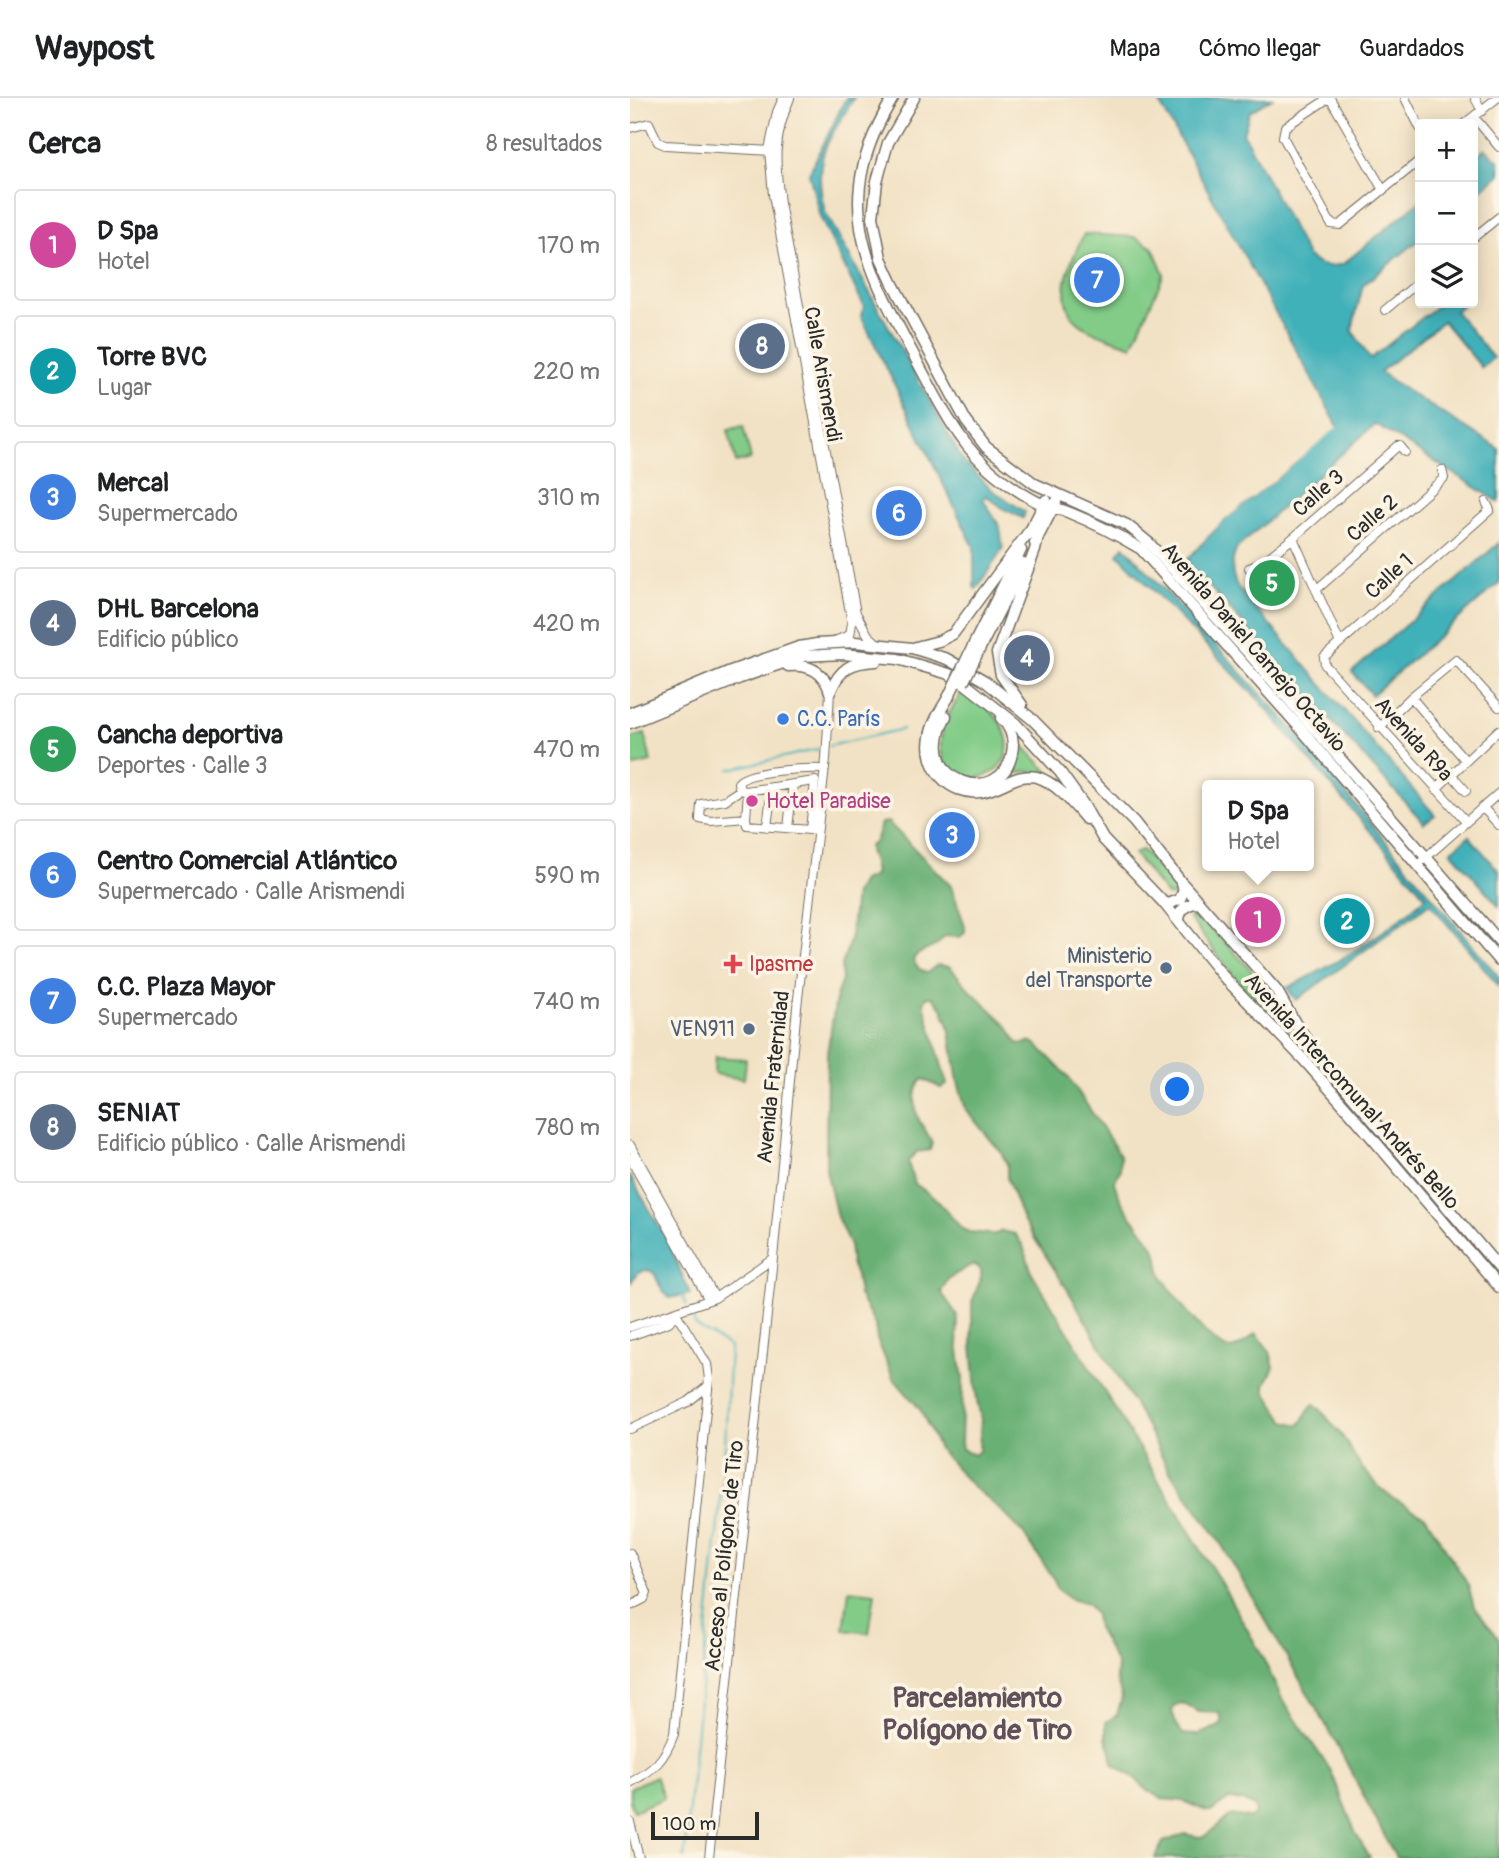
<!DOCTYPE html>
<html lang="es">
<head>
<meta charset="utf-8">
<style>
  :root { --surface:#fff; --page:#f6f6f6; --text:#202124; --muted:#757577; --line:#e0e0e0; --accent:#1f6fb2 }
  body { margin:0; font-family:Pangolin,sans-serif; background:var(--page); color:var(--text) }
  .controls { position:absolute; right:21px; top:21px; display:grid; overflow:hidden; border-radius:7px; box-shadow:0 4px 18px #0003 }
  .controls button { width:63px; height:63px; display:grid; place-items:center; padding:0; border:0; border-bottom:2px solid var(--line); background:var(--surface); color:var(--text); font:35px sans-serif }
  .scale { position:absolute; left:21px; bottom:18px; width:108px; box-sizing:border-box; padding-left:7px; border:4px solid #2b2b2b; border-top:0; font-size:19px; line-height:24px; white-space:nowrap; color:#2b2b2b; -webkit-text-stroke:5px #fcf5e5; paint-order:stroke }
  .you { position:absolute; left:548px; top:992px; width:24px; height:24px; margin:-18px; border:5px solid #fff; border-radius:50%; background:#1a73e8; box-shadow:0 0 0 10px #1a73e833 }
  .badge { display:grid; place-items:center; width:46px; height:46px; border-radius:50%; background:var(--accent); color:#fff; font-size:23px; font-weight:700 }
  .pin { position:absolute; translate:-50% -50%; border:4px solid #fff; box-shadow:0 2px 7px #0006 }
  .popup { position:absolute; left:572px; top:682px; width:112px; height:91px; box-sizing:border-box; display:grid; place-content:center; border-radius:7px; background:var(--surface); filter:drop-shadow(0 2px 5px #0005); font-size:23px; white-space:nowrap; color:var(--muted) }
  .popup b { font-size:26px; color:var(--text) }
  .popup::after { content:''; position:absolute; left:50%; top:100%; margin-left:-14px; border:14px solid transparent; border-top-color:var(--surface) }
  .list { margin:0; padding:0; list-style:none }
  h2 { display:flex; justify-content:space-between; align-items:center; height:91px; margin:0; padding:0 28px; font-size:30px }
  h2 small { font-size:23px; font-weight:400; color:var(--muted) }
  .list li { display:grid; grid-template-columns:46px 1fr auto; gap:21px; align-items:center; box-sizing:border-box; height:112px; margin:0 14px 14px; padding:0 14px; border:2px solid var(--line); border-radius:7px }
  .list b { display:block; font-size:26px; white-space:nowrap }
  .list p { margin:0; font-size:23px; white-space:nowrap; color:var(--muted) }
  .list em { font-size:23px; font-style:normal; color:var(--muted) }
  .icon { flex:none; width:38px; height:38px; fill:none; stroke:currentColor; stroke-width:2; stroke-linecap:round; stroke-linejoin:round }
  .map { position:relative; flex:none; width:869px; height:1760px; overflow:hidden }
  header { display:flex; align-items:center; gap:42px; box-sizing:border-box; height:98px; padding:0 35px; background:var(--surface); border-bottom:2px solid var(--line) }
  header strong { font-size:33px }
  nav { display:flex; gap:38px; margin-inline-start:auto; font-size:24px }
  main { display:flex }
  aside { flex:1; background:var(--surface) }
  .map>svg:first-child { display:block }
</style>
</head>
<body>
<header>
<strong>Waypost</strong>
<nav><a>Mapa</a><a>Cómo llegar</a><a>Guardados</a></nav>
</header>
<main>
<aside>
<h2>Cerca<small>8 resultados</small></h2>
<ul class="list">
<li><span class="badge" style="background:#d1479c">1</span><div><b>D Spa</b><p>Hotel</p></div><em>170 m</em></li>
<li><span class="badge" style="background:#0f9aa8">2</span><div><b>Torre BVC</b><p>Lugar</p></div><em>220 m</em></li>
<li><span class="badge" style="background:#3f7fe0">3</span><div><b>Mercal</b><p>Supermercado</p></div><em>310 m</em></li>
<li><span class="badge" style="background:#5c6f8a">4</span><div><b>DHL Barcelona</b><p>Edificio público</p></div><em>420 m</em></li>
<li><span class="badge" style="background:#2e9e5b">5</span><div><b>Cancha deportiva</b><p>Deportes · Calle 3</p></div><em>470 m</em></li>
<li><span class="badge" style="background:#3f7fe0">6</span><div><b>Centro Comercial Atlántico</b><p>Supermercado · Calle Arismendi</p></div><em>590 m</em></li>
<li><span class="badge" style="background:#3f7fe0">7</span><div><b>C.C. Plaza Mayor</b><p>Supermercado</p></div><em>740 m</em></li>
<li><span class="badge" style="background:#5c6f8a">8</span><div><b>SENIAT</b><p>Edificio público · Calle Arismendi</p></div><em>780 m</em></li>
</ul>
</aside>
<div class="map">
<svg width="869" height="1760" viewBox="0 0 869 1760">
  <rect width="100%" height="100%" fill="#fcf5e5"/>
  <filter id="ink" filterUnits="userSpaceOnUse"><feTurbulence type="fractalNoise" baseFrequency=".0143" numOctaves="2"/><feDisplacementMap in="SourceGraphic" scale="14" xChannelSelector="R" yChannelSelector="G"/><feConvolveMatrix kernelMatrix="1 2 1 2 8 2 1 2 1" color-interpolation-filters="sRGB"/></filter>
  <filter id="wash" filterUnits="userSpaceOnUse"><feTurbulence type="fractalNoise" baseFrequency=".00686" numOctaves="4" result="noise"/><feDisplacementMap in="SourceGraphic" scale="28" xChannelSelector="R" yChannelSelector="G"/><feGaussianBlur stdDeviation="1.57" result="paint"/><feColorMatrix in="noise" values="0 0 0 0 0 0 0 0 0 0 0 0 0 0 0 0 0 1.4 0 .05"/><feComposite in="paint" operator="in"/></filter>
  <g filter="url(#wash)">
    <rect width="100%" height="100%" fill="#f2e2c5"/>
    <path fill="#82cc88" stroke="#567c5a" stroke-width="2" d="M454 136 505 139 523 150 534 176 502 248C487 242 469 238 456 230 418 208 441 163 454 136Z
      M113 328 121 361 106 365 98 332Z
      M649 469 660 481 635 503 625 489Z
      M333 591C346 601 364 613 372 628 402 683 299 709 312 634 314 619 327 605 333 591Z
      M15 636 21 664 0 669V640Z
      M389 643 422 678 397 673 376 678 386 660Z
      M512 752 548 792 545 799 537 797 504 756Z
      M567 814 634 886 668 942 617 895 559 820Z
      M85 959 116 961 114 981 84 976Z
      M219 1492 245 1495 239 1535 214 1532Z
      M25 1678 34 1700 4 1713 0 1702V1690Z"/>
    <path fill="#69b074" stroke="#4a6e50" stroke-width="2" fill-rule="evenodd" d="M258 724 321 788 335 828V835L329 839 315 838 307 847 288 856 283 861C286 869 289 873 297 875L307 867 320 869 340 892 377 927 387 945 394 946 400 943 406 946 439 980 490 1057V1072L484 1084C493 1117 513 1127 526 1153 529 1160 528 1168 531 1175 537 1190 582 1250 599 1251 609 1251 619 1241 626 1235L640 1254 644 1269 635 1287 636 1294 655 1323 669 1327C677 1321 675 1312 684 1306L689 1310 713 1339 731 1369 751 1391 762 1400 796 1419 838 1487 844 1509 869 1540V1760H766L704 1641 616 1488 587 1439 538 1371 516 1327 439 1194 394 1124 377 1080V1066L371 1054 336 1012 328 984 319 928 312 910 303 899H296L294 906 317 986 311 990 293 981C282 989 284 1013 290 1024 294 1031 299 1037 302 1045L300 1052 286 1054 278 1064 284 1085 307 1102 332 1131 339 1134 359 1136H366L372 1133 385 1136 393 1148 402 1175 588 1480 630 1554 652 1601 701 1673 726 1736 740 1760H525L533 1744 555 1736 569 1739 575 1738 601 1717 621 1720 626 1715 625 1709 612 1703 599 1701 582 1713H576L553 1703 532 1701 515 1691 506 1681 483 1666 481 1653 476 1640V1624L487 1617 492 1599 486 1580 487 1567 467 1530 465 1517 457 1506 438 1500 428 1491 423 1480 393 1435 371 1412 342 1388 309 1351 290 1311 263 1280 247 1241 245 1227 229 1197 226 1177 221 1166 219 1145 207 1119 196 1072 197 955 207 895 212 882 211 868 220 842 225 795 232 783 244 778C247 767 238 759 239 748L245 744 251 725ZM341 1167 347 1168 351 1173V1180L342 1204V1247L347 1303 351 1321 349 1353 344 1357 332 1351 331 1344 333 1282 327 1238 328 1224 327 1217 311 1194 318 1181ZM552 1605 569 1614 589 1615 592 1622 590 1628 567 1637 553 1636 546 1626 542 1613 545 1607Z"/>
    <path fill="#40b0b9" stroke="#366e72" stroke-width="2" d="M216 0H224C197 45 181 60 195 114L333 363 362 392 395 414 393 420 374 411 357 398 353 401 370 429 373 451 346 491 344 489V449L231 218 234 208 190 119 179 75Z
      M527 0H642L620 14 613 35 677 158C689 169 698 170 713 166L790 103V141L733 187 722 232 740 261 811 205H835L825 213 863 260 852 270 813 223 750 274C788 303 830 324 869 351V404L745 326 607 450C600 465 601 476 608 490L805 717 794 725 556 463 592 424 646 381 707 327Z
      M855 51 869 63V77L843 98V61Z
      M869 445V485L742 597 722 574Z
      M494 448 654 621 869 879V888L800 805 666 902 657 890C707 866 755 836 796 799L630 603 488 456Z
      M839 738 869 773V808L821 753Z
      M0 1078 39 1145 60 1196 40 1200 32 1192 24 1175 18 1172 8 1174 0 1186Z"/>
    <path fill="#f2e2c5" d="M587 110 707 329 646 381 592 424 571 445 569 443 589 422 704 328 584 111Z"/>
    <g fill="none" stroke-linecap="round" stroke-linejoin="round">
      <path stroke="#40b0b9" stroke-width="2" d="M199 648 273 631
        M100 671 194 650
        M52 1197 57 1208
        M54 1760 94 1365 100 1249 66 1228 59 1213"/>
    </g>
  </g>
  <g filter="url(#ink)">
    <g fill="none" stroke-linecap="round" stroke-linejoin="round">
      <g stroke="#716b61" stroke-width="10">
        <path id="street" d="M153 0 147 14 139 52 143 97 222 525 220 537 207 542
          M160 0C143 40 145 64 150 105L226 515 238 537 248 546
          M699 0 655 29 653 39 701 126 710 127 790 62
          M700 0 753 92
          M775 0 790 30
          M845 0 852 13
          M844 19 869 49
          M834 26 867 0
          M0 30 19 25 28 44 35 47 142 53
          M843 140 869 119
          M755 212 790 183
          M663 440 710 545
          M619 470 630 466 663 440 768 348H770L775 354
          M686 492 814 380 812 372
          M781 599 836 663
          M749 630 781 599 826 562 869 609
          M822 677 836 693
          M806 691 869 632
          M110 692 95 702 71 706 70 721 81 723 116 720 117 727 180 732 185 683 115 693 110 692 108 685C118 672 177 670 195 671
          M853 710 869 727
          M116 720 118 693
          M836 723 695 567 694 559 860 412 856 404
          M137 729 142 689
          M158 730 163 686
          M793 762 869 695
          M0 1047 85 1200
          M0 1060 79 1202
          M0 1229 85 1200 143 1160 167 909 196 661 200 594
          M0 1238 39 1224 46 1215
          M0 1331 58 1304 78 1288
          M0 1455 17 1495 14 1501 0 1508
          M0 1685C24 1671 34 1663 44 1636L79 1281 77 1266 46 1215
          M0 1724 9 1760
          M79 1760 143 1160"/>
      </g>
      <g stroke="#716b61" stroke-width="13">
        <path id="secondary" d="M263 0C198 106 237 169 289 267 306 299 327 341 353 365 366 379 397 400 414 407 423 410 432 411 440 415 465 425 488 437 511 451L671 631 869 863
          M284 0 258 45 247 83 243 119 251 160 262 184 336 323 356 349 405 386 497 427 519 445 619 556 869 843
          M398 437 416 402
          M405 445 426 404
          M344 546 391 452
          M286 549 309 543 323 536 400 432
          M350 550 394 465
          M158 568C179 566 194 573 200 594
          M200 594C210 570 221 564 246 563
          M318 600C311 612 302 625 300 639 294 670 320 698 350 694 370 692 386 674 407 679 427 685 443 706 456 721
          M392 607 371 577 367 555 405 452 408 439
          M0 615 98 574 169 549 187 546 225 544 282 550 317 561 355 583 402 621 504 724 552 785 647 893 665 925 696 967 869 1170
          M316 618C280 687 372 711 382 655 385 641 380 629 371 620
          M0 625 110 580 173 558 213 556 268 561 319 576 334 585 385 625 430 674 453 706 473 741 533 804 592 877 674 962 726 1021 869 1189
          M533 804 539 806 550 801 554 792 552 786
          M549 822C550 811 557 805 569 805"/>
      </g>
      <use href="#street" stroke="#fff" stroke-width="8"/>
      <use href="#secondary" stroke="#fff" stroke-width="10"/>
      <g stroke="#716b61" stroke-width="13" stroke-linecap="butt">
        <path id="secondary-bridge" d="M333 585 350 550
          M318 600 344 546"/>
      </g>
      <use href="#secondary-bridge" stroke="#fff" stroke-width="10"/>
    </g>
  </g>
  <circle fill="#3f7fe0" stroke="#fcf5e5" stroke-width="2.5" cx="153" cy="621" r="7"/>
  <circle fill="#d1479c" stroke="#fcf5e5" stroke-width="2.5" cx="122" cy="703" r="7"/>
  <path fill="#e0444e" stroke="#fcf5e5" stroke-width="2.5" d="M99.5 855.5h7v7h7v7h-7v7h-7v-7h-7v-7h7z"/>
  <g fill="#5c6f8a" stroke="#fcf5e5" stroke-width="2.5">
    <circle cx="536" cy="870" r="7"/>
    <circle cx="119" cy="931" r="7"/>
  </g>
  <g text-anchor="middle" stroke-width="7" stroke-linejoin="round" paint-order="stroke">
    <g font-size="21" fill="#2b2b2b" stroke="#fcf5e5">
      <text transform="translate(193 276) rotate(80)" y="7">Calle Arismendi</text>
      <text transform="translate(688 395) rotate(-41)" y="7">Calle 3</text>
      <text transform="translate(742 420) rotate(-41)" y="7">Calle 2</text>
      <text transform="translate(759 478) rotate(-42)" y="7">Calle 1</text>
      <text transform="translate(624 549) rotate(49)" y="7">Avenida Daniel Camejo Octavio</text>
      <text transform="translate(784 641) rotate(48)" y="7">Avenida R9a</text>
      <text transform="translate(143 979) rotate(-84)" y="7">Avenida Fraternidad</text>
      <text transform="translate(722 993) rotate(48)" y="7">Avenida Intercomunal Andrés Bello</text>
      <text transform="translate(94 1458) rotate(-84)" y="7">Acceso al Polígono de Tiro</text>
    </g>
    <g font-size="21" fill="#366cbe" stroke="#fcf5e5" text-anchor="start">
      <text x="167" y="628">C.C. París</text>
    </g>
    <g font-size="21" fill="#b23c85" stroke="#fcf5e5" text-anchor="start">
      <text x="136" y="710">Hotel Paradise</text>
    </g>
    <g font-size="21" fill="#4e5e75" stroke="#fcf5e5" text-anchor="end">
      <text x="522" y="865">Ministerio<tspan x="522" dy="24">del Transporte</tspan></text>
      <text x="105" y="938">VEN911</text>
    </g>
    <g font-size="21" fill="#be3a42" stroke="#fcf5e5" text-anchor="start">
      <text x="119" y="873">Ipasme</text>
    </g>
    <g font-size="28" font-weight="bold" fill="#61505a" stroke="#fcf5e5">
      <text x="347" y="1609">Parcelamiento<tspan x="347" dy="32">Polígono de Tiro</tspan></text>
    </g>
  </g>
</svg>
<div class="controls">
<button>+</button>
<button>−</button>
<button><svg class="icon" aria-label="layers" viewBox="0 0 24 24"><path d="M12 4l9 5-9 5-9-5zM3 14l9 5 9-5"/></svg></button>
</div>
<div class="scale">100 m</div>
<div class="you"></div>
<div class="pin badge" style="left:628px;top:822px;background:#d1479c">1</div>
<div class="popup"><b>D Spa</b>Hotel</div>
<div class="pin badge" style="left:717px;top:823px;background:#0f9aa8">2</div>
<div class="pin badge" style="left:322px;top:737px;background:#3f7fe0">3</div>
<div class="pin badge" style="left:397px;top:560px;background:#5c6f8a">4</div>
<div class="pin badge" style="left:642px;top:485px;background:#2e9e5b">5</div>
<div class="pin badge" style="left:269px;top:415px;background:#3f7fe0">6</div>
<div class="pin badge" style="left:467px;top:182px;background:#3f7fe0">7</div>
<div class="pin badge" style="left:132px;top:248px;background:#5c6f8a">8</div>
</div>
</main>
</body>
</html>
